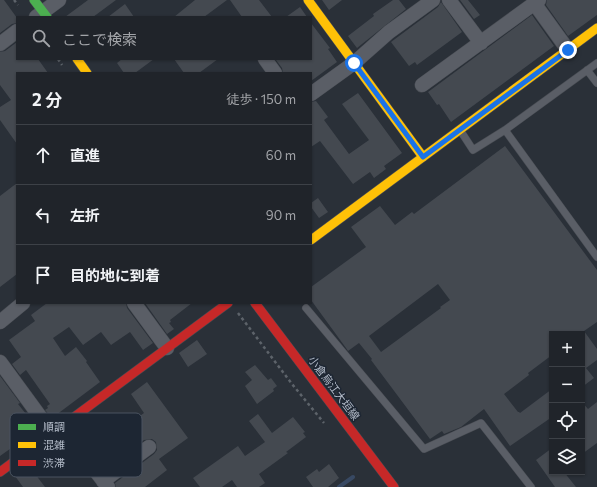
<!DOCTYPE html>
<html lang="ja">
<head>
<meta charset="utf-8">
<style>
  :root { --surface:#20242a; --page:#282c32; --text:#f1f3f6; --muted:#a2a4a8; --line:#3d4147 }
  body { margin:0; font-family:Commissioner,"Noto Sans JP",sans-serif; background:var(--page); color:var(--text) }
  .controls { position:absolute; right:12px; bottom:12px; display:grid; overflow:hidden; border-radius:0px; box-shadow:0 1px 3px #0004 }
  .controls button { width:36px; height:36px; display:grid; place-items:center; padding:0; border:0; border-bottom:1px solid var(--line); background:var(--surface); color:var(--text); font:20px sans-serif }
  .stop { position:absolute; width:12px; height:12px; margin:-9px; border:3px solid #1a73e8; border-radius:50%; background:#fff }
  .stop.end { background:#1a73e8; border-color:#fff; box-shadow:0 1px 4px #0008 }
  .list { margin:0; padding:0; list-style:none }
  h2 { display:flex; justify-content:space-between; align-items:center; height:52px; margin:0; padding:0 16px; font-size:17px }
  h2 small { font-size:13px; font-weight:400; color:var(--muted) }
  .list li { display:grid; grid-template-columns:26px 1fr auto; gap:12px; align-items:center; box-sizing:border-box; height:60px; padding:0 16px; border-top:1px solid var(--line) }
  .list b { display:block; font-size:15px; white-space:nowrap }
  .list em { font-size:13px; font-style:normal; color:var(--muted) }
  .icon { flex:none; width:22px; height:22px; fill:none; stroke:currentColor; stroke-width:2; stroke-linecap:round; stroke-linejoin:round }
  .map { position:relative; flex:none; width:597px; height:487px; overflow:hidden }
  .search { position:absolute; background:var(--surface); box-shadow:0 1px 3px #0004; left:16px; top:16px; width:296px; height:44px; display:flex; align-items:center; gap:10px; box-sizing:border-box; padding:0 14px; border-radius:0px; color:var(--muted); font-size:15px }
  .panel { position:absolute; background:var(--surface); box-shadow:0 1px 3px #0004; left:16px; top:72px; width:296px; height:232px; border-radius:0px }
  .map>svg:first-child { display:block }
</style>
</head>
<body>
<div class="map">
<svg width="597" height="487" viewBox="0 0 597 487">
  <rect width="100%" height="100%" fill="#2a3038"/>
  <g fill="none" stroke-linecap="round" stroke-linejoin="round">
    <path stroke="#384963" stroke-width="4" d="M339 487 353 477"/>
  </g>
  <path fill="#444950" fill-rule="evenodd" d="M0 0H4L17 18V23L12 24 0 33Z
    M88 0H116L93 17H65Z
    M195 0H227L204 17H174Z
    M230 0H259L272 17H242Z
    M322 0H342L329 10Z
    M393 0H399L406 9 357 48 348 36 374 16 373 14Z
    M460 0H468L480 15 474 19Z
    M547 0H597V15L568 36 546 5Z
    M441 2 462 32 417 65 415 62 409 66 391 42 438 7Z
    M125 4 134 17H108Z
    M300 7 307 17H286Z
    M532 15 554 46 451 122 439 104 437 105 428 92Z
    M311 23 330 48 328 49 337 62 311 81V73H283L282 68 276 60 278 59H311Z
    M17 42V59H38L48 73H17V144L0 120V107L11 100 0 85V52L5 51Z
    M122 59H154L135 73H124L117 63Z
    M174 59H218L199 73H184Z
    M358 93 402 153 384 166 386 169 374 178 370 172 353 184 320 141 311 147V102L316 101 328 117 324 120 349 154 369 140 342 104Z
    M505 146 597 270V322L584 331 597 349V360L586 368 594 378 582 387V333L580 334H552V355L528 373 529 375 504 394 518 412H519L520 413 552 389V417L510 446 484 409 461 427 444 434 442 431 430 439 371 360 372 359 359 343 348 351 346 348 311 300V287L366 247 351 227 380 206 395 225 412 212 414 214ZM438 284 450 300 440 307 441 308 381 352 369 336Z
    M17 183V274L0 287V196Z
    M318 198 328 212 319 218 311 207V203Z
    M47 303H126L127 308 153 343 143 350 130 332 111 345 101 332 83 345 69 327 53 338 65 356 76 347 87 361 86 362 100 382 52 418 45 410 48 408 47 406 50 404 26 370 20 375 12 364 21 357 9 340 35 321 31 315Z
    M145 303H192L170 320 171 322 169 323 174 329 167 334Z
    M197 340 207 354 188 367 179 353Z
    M255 365 268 380 271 378 277 386 273 389 274 391 257 404 245 386 252 380 245 372Z
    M0 376 20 403 18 404 38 429 0 456Z
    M147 382 188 438 159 459 167 470 145 487H116L115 483 154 454 157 450 156 442 152 439 144 440 105 469 92 452 101 444 103 447 121 434 119 431 144 413 131 394Z
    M582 402 588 409 597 402V443L582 454Z
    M258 414 272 433 293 417 305 432 303 433 306 437 286 452 288 453 259 474 265 483 259 487H237L232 480 222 487H200L193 478 238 446 245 456 265 442 249 421Z
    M552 448V472H564L576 487H555L536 460Z
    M329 464 339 478 328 487H313L306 477 317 469 319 472Z
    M29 466 45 487H23L15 476Z"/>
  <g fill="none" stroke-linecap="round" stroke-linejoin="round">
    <g stroke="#484c53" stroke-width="8">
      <path id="lane" d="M587 70 597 83
        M460 130 473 150 505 130 597 63
        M505 130 597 257
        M306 308 424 449 481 423 531 487"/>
    </g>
    <g stroke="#484c53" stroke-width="15">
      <path id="street" d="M449 0 481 43
        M534 3 568 50
        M36 17 59 0
        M0 44 17 31
        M265 59 275 73
        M422 85 539 0
        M311 94 354 63 389 32 433 0
        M134 303 167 348
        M0 322 23 303
        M0 362 52 433
        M61 426 108 487
        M103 481 149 447"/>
    </g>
    <g stroke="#484c53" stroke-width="10">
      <path id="fast" d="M34 0 47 17"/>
    </g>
    <g stroke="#484c53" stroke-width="10">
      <path id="slow" d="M308 0 423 157
        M77 59 87 73
        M311 240 597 28"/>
    </g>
    <g stroke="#484c53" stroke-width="10">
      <path id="jam" d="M255 303 394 487
        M0 472 228 303"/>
    </g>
    <path stroke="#5d636a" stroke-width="2.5" stroke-dasharray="3 3" stroke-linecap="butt" d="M14 0 18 5
      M58 59 62 65
      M238 313 292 384 324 423"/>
    <use href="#lane" stroke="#5a5e66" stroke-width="7"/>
    <use href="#street" stroke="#5a5e66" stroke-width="14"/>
    <use href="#fast" stroke="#4caf50" stroke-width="9"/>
    <use href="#slow" stroke="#ffc107" stroke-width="9"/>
    <use href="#jam" stroke="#c62828" stroke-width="9"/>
  </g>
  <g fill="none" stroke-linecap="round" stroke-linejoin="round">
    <path stroke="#1a73e8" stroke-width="5" d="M354 63 423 157 568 50"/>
  </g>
  <g text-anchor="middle" stroke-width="3" stroke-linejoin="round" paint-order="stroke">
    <g font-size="11" fill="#b4bcc9" stroke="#1d2633">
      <text transform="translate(334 388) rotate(53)" y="4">小倉烏江大垣線</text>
    </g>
  </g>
  <rect x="10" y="413" width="132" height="64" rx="6" fill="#1d2633" stroke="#4a5360" stroke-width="1"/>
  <rect x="18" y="424" width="18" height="6" fill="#4caf50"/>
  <rect x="18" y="442" width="18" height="6" fill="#ffc107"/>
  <rect x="18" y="460" width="18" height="6" fill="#c62828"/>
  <g font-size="11" fill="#b4bcc9">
    <text x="43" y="431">順調</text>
    <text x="43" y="449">混雑</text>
    <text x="43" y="467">渋滞</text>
  </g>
</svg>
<div class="controls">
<button>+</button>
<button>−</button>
<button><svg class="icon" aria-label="locate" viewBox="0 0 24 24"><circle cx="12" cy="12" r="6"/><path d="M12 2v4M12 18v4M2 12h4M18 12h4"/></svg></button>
<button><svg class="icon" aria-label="layers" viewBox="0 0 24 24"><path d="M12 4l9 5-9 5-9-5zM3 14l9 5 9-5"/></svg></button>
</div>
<div class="stop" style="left:354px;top:63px"></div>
<div class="stop end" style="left:568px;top:50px"></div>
<div class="search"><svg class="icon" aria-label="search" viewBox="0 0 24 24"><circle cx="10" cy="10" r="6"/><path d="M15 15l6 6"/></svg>ここで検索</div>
<section class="panel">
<h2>2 分<small>徒歩 · 150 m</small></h2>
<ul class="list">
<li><svg class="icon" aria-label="ahead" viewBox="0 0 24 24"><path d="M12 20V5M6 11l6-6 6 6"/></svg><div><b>直進</b></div><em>60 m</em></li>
<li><svg class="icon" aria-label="left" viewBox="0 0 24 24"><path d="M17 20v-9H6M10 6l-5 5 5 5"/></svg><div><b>左折</b></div><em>90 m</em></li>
<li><svg class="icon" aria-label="arrive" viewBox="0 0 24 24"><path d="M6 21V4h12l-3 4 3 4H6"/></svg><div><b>目的地に到着</b></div></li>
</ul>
</section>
</div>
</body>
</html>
